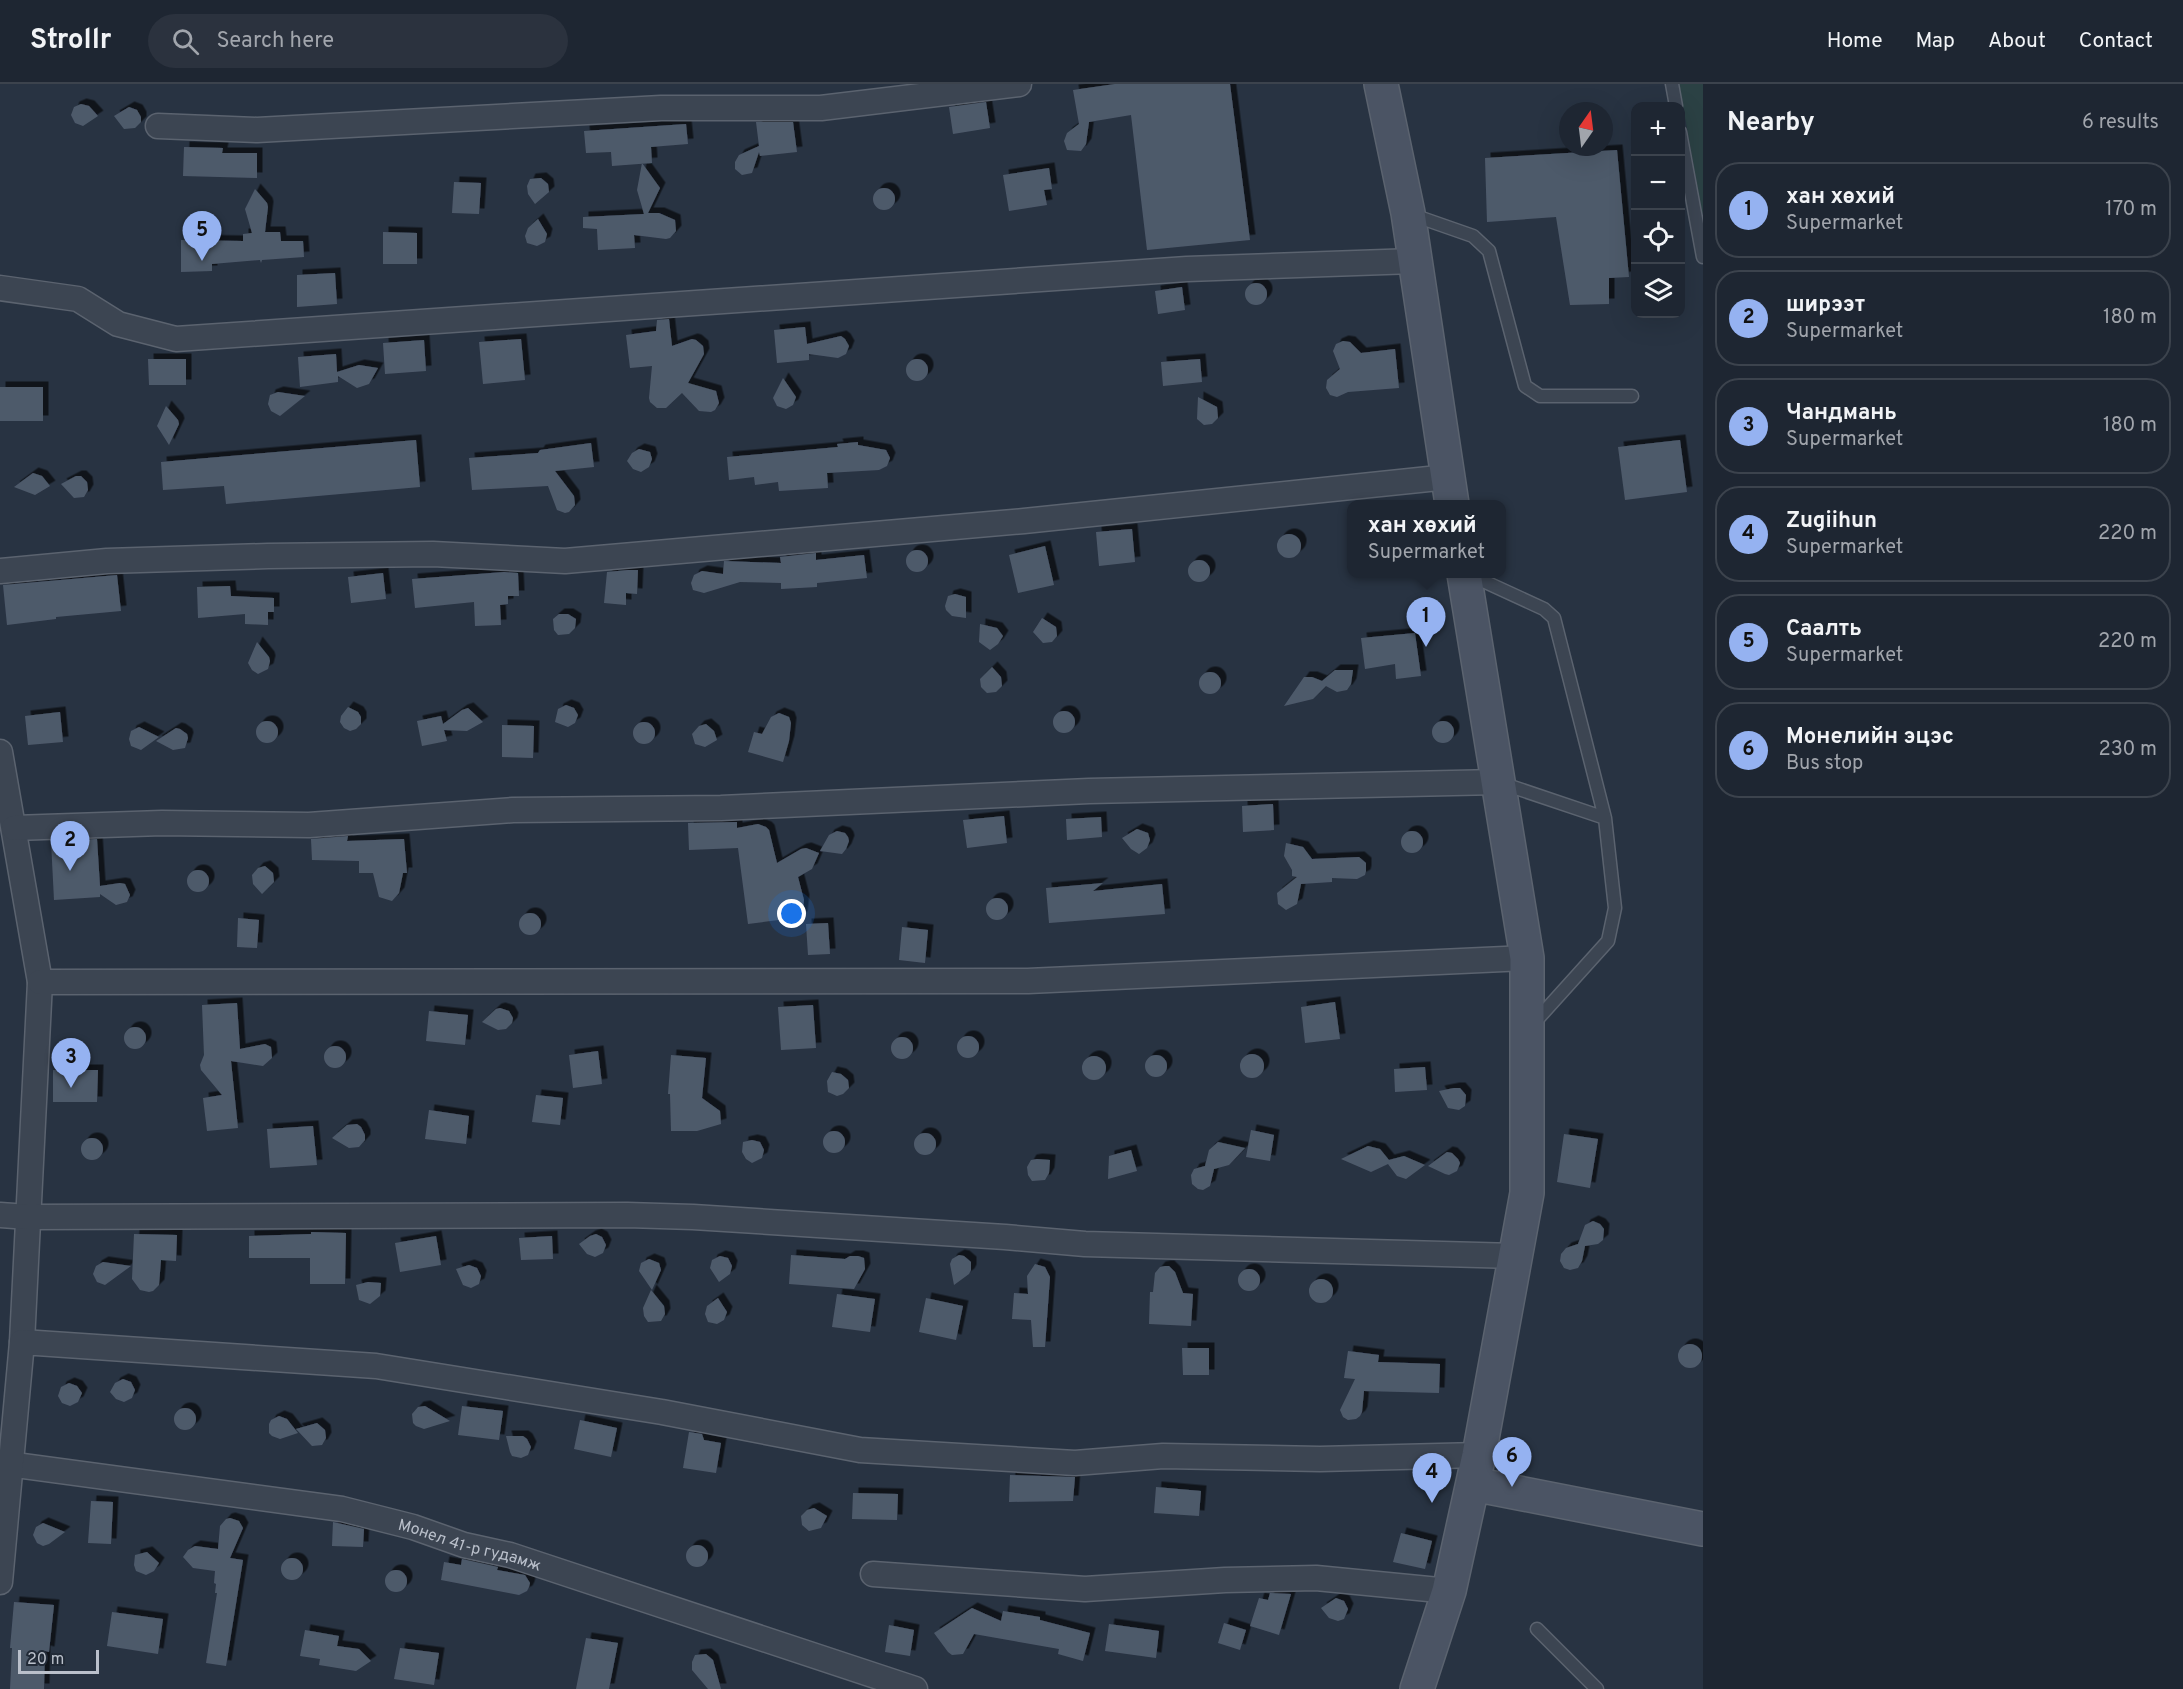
<!DOCTYPE html>
<html lang="en">
<head>
<meta charset="utf-8">
<style>
  :root { --surface:#1e2632; --page:#2b323e; --text:#f1f3f6; --muted:#a1a5ac; --line:#3c434d; --accent:#95b2f1 }
  body { margin:0; font-family:Overpass,sans-serif; background:var(--page); color:var(--text) }
  .controls { position:absolute; right:18px; top:18px; display:grid; overflow:hidden; border-radius:12px; box-shadow:0 6px 24px #0002 }
  .controls button { width:54px; height:54px; display:grid; place-items:center; padding:0; border:0; border-bottom:2px solid var(--line); background:var(--surface); color:var(--text); font:30px sans-serif }
  .compass { position:absolute; left:1559px; top:18px; width:54px; height:54px; border-radius:50%; background:var(--surface); box-shadow:0 6px 24px #0002; rotate:14deg }
  .scale { position:absolute; left:18px; bottom:15px; width:81px; box-sizing:border-box; padding-left:6px; border:3px solid #bac0cb; border-top:0; font-size:16px; line-height:21px; white-space:nowrap; color:#bac0cb; -webkit-text-stroke:4px #212a37; paint-order:stroke }
  .you { position:absolute; left:792px; top:830px; width:21px; height:21px; margin:-15px; border:4px solid #fff; border-radius:50%; background:#1a73e8; box-shadow:0 0 0 9px #1a73e833 }
  .badge { display:grid; place-items:center; width:39px; height:39px; border-radius:50%; background:var(--accent); color:#111; font-size:20px; font-weight:700 }
  .pin { position:absolute; translate:-50% -50px; filter:drop-shadow(0 2px 3px #0008) }
  .pin::after { content:''; position:absolute; top:32px; width:21px; height:18px; background:inherit; clip-path:polygon(0 0,100% 0,50% 100%) }
  .popup { position:absolute; left:1347px; top:416px; width:159px; height:78px; box-sizing:border-box; display:grid; place-content:center; border-radius:12px; background:var(--surface); filter:drop-shadow(0 2px 4px #0005); font-size:20px; white-space:nowrap; color:var(--muted) }
  .popup b { font-size:22px; color:var(--text) }
  .popup::after { content:''; position:absolute; left:50%; top:100%; margin-left:-12px; border:12px solid transparent; border-top-color:var(--surface) }
  .list { margin:0; padding:0; list-style:none }
  h2 { display:flex; justify-content:space-between; align-items:center; height:78px; margin:0; padding:0 24px; font-size:26px }
  h2 small { font-size:20px; font-weight:400; color:var(--muted) }
  .list li { display:grid; grid-template-columns:39px 1fr auto; gap:18px; align-items:center; box-sizing:border-box; height:96px; margin:0 12px 12px; padding:0 12px; border:2px solid var(--line); border-radius:24px }
  .list b { display:block; font-size:22px; white-space:nowrap }
  .list p { margin:0; font-size:20px; white-space:nowrap; color:var(--muted) }
  .list em { font-size:20px; font-style:normal; color:var(--muted) }
  .icon { flex:none; width:33px; height:33px; fill:none; stroke:currentColor; stroke-width:2; stroke-linecap:round; stroke-linejoin:round }
  .map { position:relative; flex:none; width:1703px; height:1605px; overflow:hidden }
  header { display:flex; align-items:center; gap:36px; box-sizing:border-box; height:84px; padding:0 30px; background:var(--surface); border-bottom:2px solid var(--line) }
  header strong { font-size:28px }
  nav { display:flex; gap:33px; margin-inline-start:auto; font-size:21px }
  .search { width:420px; height:54px; background:var(--page); display:flex; align-items:center; gap:15px; box-sizing:border-box; padding:0 21px; border-radius:33px; color:var(--muted); font-size:22px }
  main { display:flex }
  aside { flex:1; background:var(--surface) }
  .map>svg:first-child { display:block }
</style>
</head>
<body>
<header>
<strong>Strollr</strong>
<div class="search"><svg class="icon" aria-label="search" viewBox="0 0 24 24"><circle cx="10" cy="10" r="6"/><path d="M15 15l6 6"/></svg>Search here</div>
<nav><a>Home</a><a>Map</a><a>About</a><a>Contact</a></nav>
</header>
<main>
<div class="map">
<svg width="1703" height="1605" viewBox="0 0 1703 1605">
  <defs>
    <filter id="shadow"><feDropShadow dx="5.5" dy="-5.5" stdDeviation="0" flood-color="#0009"/></filter>
  </defs>
  <rect width="100%" height="100%" fill="#283342"/>
  <path fill="#2b4144" d="M1679 0H1703V132L1701 122Z"/>
  <path fill="#4e5a6b" filter="url(#shadow)" d="M1115 0H1230L1250 156 1147 166 1131 31 1089 38 1086 60 1081 67 1067 66 1064 57 1067 49 1079 40 1073 6Z
    M986 18 990 44 953 50 949 23Z
    M81 20 89 22 98 32 83 42 75 39 71 31 74 23Z
    M129 23 137 26 141 33V38L135 44 124 45 114 32Z
    M756 38H793L797 68 760 72 759 68 752 89 742 91 735 85V78L739 71 759 62Z
    M686 40 688 60 651 63 652 79 612 82 611 68 586 69 584 47Z
    M184 63 223 64 222 69H257V94L183 92Z
    M1617 66 1629 193 1609 194V220L1570 221 1556 133 1487 138 1485 74Z
    M642 79 660 104 648 129H659L675 136 676 147 670 154 666 155 634 151 635 164 598 166 597 145 583 144V133L644 130 637 106Z
    M1049 84 1052 105 1044 106 1047 121 1009 127 1003 91Z
    M541 94 548 100 549 108 535 120 528 110 527 102 530 95Z
    M454 98 481 99 479 130 452 129Z
    M873 115a11 11 0 1 1 22 0a11 11 0 1 1-22 0Z
    M255 105 267 119 268 123 265 148H280L281 157H303L304 173 262 176 261 179 260 176 212 180V187L181 188V156L243 157V150L252 149 245 125Z
    M538 135 547 150 545 158 537 162 527 159 525 152 528 144Z
    M383 148 417 149V180H383Z
    M335 189 337 220 297 223V191Z
    M1245 210a11 11 0 1 1 22 0a11 11 0 1 1-22 0Z
    M1182 203 1185 226 1158 230 1155 207Z
    M669 235 672 262 692 255 696 256 703 262 704 270 688 299 716 307 719 319 715 326 711 328 699 327 682 309 666 324H657L650 318 649 314 652 282 630 284 626 251 656 247 657 236Z
    M805 243 807 260 841 252 845 255 849 262 846 270 838 274 809 270V276L777 279 774 246Z
    M521 255 525 296 483 300 479 258Z
    M424 256 426 287 385 290 383 259Z
    M1343 257 1350 258 1361 269 1395 265 1399 304 1348 308 1337 313 1330 311 1326 304 1327 296 1340 285 1333 267 1336 260Z
    M336 270 337 288 359 281 378 284 369 300 357 304 338 292V298L300 303 298 273Z
    M906 286a11 11 0 1 1 22 0a11 11 0 1 1-22 0Z
    M148 275H186V301H149Z
    M1200 275 1202 298 1163 302 1161 278Z
    M783 294 796 313 793 321 786 325 777 322 773 314Z
    M0 303H43V337H0Z
    M278 308 305 312 280 332 271 327 268 320 270 311Z
    M1198 313 1217 323 1218 334 1212 340 1204 341 1197 335Z
    M166 322 178 336 179 340 169 361 157 342Z
    M416 356 420 403 226 420 224 402 163 406 161 378Z
    M1680 356 1687 408 1625 416 1618 363Z
    M858 358V361L886 366 890 374 887 382 879 386 827 389 828 404 779 407 778 398 755 401 754 393 729 396 727 373 838 363 837 360Z
    M591 359 594 383 555 387 574 412 575 421 569 428 565 429 557 426 548 402 472 406 469 374 538 369 540 366Z
    M639 365 650 368 652 375 649 383 641 388 633 385 627 377 632 369Z
    M33 389 42 392 50 402 35 411 14 403Z
    M76 392H81L87 398 88 406 84 413 74 414 61 400Z
    M1132 445 1135 478 1099 482 1096 448Z
    M1277 462a12 12 0 1 1 24 0a12 12 0 1 1-24 0Z
    M1045 462 1054 501 1018 509 1009 471Z
    M906 477a11 11 0 1 1 22 0a11 11 0 1 1-22 0Z
    M816 469V476L864 471 867 494 817 499V503L781 505V499L740 498 704 509 693 506 691 499 694 491 702 487 723 490 724 477 781 479 780 473Z
    M1188 487a11 11 0 1 1 22 0a11 11 0 1 1-22 0Z
    M628 486H638L637 510 626 509V521L604 519 607 488Z
    M504 488 518 489 519 512H508V520L500 521 501 541 475 542 474 518 415 524 412 495Z
    M383 489 386 515 351 519 348 493Z
    M117 491 121 527 56 533V535L7 541 3 501Z
    M230 502 231 512 274 514V528H268V541L245 540V530L198 534 197 503Z
    M955 510 966 513V534L952 532 946 526 945 522 948 512Z
    M559 530H568L576 535 575 544 569 550 558 551 554 546 553 535Z
    M1042 534 1056 543 1057 552 1052 558 1043 559 1033 548Z
    M980 540 997 544 1003 552 998 560 990 566 979 558Z
    M1415 549 1421 592 1396 595 1395 580 1365 585 1361 554Z
    M257 558 269 573 270 577 268 585 258 590 252 586 248 579Z
    M992 583 1001 593 1002 602 996 608 987 609 981 603 980 595Z
    M1335 586H1353L1351 600 1347 606 1337 608 1326 602 1313 615 1284 622 1304 593H1312L1322 597Z
    M1199 599a11 11 0 1 1 22 0a11 11 0 1 1-22 0Z
    M566 621 574 624 578 631 575 639 568 643 555 638 558 625Z
    M348 623 358 628 361 633V640L356 645 350 647 344 644 340 638 341 632Z
    M468 624 483 638 467 647 444 646 447 657 422 662 417 637 441 632 443 640 462 626Z
    M1053 638a11 11 0 1 1 22 0a11 11 0 1 1-22 0Z
    M60 628 63 658 28 661 25 632Z
    M779 629 789 633 791 639 789 657 783 678 748 668 754 648 762 650 771 633Z
    M1432 648a11 11 0 1 1 22 0a11 11 0 1 1-22 0Z
    M256 648a11 11 0 1 1 22 0a11 11 0 1 1-22 0Z
    M633 649a11 11 0 1 1 22 0a11 11 0 1 1-22 0Z
    M706 640 714 647 717 656 705 663 695 660 692 650 699 642Z
    M502 641 534 642 533 674 502 673Z
    M139 643 159 653 141 666 131 662 129 655 131 647Z
    M176 644 180 645 187 650 188 654 185 664 173 666 156 657Z
    M1273 720 1274 746 1243 748 1242 722Z
    M1004 732 1007 759 967 764 963 736Z
    M1101 733 1102 753 1067 756 1066 735Z
    M737 738V744L758 740 766 743 769 746 777 779 801 765 806 764 819 769 812 785 798 793 804 816 802 833 748 840 738 764 689 766 688 739Z
    M1137 745 1148 749 1150 756 1147 764 1139 770 1131 765 1122 754Z
    M1401 758a11 11 0 1 1 22 0a11 11 0 1 1-22 0Z
    M837 747 845 749 848 753 849 757 846 765 842 770 820 767 829 751Z
    M348 752 347 757 404 755 407 789H403L399 809 392 817 379 813 373 789H359V777L312 776 311 755Z
    M97 755 100 802 120 799 125 800 130 811 127 818 116 821 100 810V813L54 816 51 757Z
    M1286 759 1303 763 1312 775 1359 773 1366 779V787L1365 791 1357 795 1332 794V798L1301 800 1297 820 1286 826 1278 820 1277 809 1297 793 1292 792V786L1284 772Z
    M265 782 273 789 274 798 262 810 253 800 252 791 258 784Z
    M187 797a11 11 0 1 1 22 0a11 11 0 1 1-22 0Z
    M1103 799 1093 807 1162 800 1165 830 1049 839 1046 804Z
    M986 825a11 11 0 1 1 22 0a11 11 0 1 1-22 0Z
    M519 840a11 11 0 1 1 22 0a11 11 0 1 1-22 0Z
    M238 834 259 836 257 864 237 863Z
    M828 839 830 870 808 871 806 840Z
    M902 843 928 846 925 879 899 876Z
    M1335 918 1340 955 1305 959 1301 923Z
    M237 919 240 965 265 960 271 963 272 974 263 982 231 977 238 1044 207 1047 203 1014 222 1011 201 986 200 981 204 971 202 921Z
    M813 921 816 964 781 966 778 923Z
    M500 924 509 927 513 934 512 939 506 945 498 946 482 938 496 925Z
    M429 927 468 931 465 961 426 957Z
    M124 954a11 11 0 1 1 22 0a11 11 0 1 1-22 0Z
    M957 963a11 11 0 1 1 22 0a11 11 0 1 1-22 0Z
    M891 964a11 11 0 1 1 22 0a11 11 0 1 1-22 0Z
    M324 973a11 11 0 1 1 22 0a11 11 0 1 1-22 0Z
    M598 967 602 1000 573 1004 569 971Z
    M1240 982a12 12 0 1 1 24 0a12 12 0 1 1-24 0Z
    M1145 982a11 11 0 1 1 22 0a11 11 0 1 1-22 0Z
    M671 971 706 974 702 1014 720 1027 721 1040 697 1047H671L670 1010H668Z
    M1082 984a12 12 0 1 1 24 0a12 12 0 1 1-24 0Z
    M1425 983 1427 1006 1395 1008 1394 985Z
    M53 986H98L97 1018H53Z
    M832 988 841 990 848 996 849 1004 843 1010 837 1012 828 1008 827 997Z
    M1454 1004H1460L1466 1011 1465 1022 1459 1026 1448 1024 1439 1007Z
    M536 1011 563 1014 560 1041 532 1038Z
    M429 1026 469 1032 466 1060 425 1055Z
    M357 1040 361 1043 365 1051V1056L359 1063 349 1064 332 1054 347 1041Z
    M313 1042 317 1081 270 1084 267 1045Z
    M1251 1046 1274 1051 1270 1077 1246 1073Z
    M823 1058a11 11 0 1 1 22 0a11 11 0 1 1-22 0Z
    M914 1060a11 11 0 1 1 22 0a11 11 0 1 1-22 0Z
    M1564 1050 1598 1055 1590 1104 1557 1098Z
    M81 1065a11 11 0 1 1 22 0a11 11 0 1 1-22 0Z
    M752 1056 760 1058 764 1066 762 1074 752 1079 746 1075 742 1068 743 1058Z
    M1218 1058 1245 1064 1229 1081 1214 1085 1210 1102 1203 1106 1198 1105 1192 1100 1191 1091 1194 1085 1205 1082 1209 1066Z
    M1368 1062 1380 1065 1389 1076 1404 1072 1425 1081 1406 1095 1397 1092 1388 1080 1371 1088 1341 1075Z
    M1131 1066 1137 1087 1108 1095 1109 1072Z
    M1447 1068 1452 1069 1458 1075 1460 1079 1457 1087 1449 1091 1445 1090 1428 1082Z
    M1037 1075 1050 1076 1049 1089 1045 1096 1032 1097 1028 1091 1027 1083 1031 1076Z
    M1593 1137 1600 1140 1604 1145 1603 1156 1598 1160 1585 1162 1582 1177 1578 1184 1570 1186 1564 1184 1560 1177 1561 1170 1566 1164 1578 1160 1585 1141Z
    M311 1148 346 1149 345 1200H310V1174H249V1152L311 1150Z
    M134 1150 177 1151 176 1177 161 1176 159 1201 153 1207 149 1208 140 1206 132 1195Z
    M596 1150 602 1153 606 1161 603 1169 595 1173 587 1170 579 1160 590 1152Z
    M436 1152 441 1181 400 1188 395 1159Z
    M552 1152 553 1175 521 1176 519 1154Z
    M791 1171 845 1175 850 1172H858L864 1174 865 1185 854 1205 789 1200Z
    M959 1171 964 1172 971 1178V1186L969 1190 954 1201 950 1180 952 1175Z
    M720 1172 728 1174 732 1182 730 1190 719 1198 710 1184 712 1176Z
    M649 1175 659 1179 661 1186 652 1206 639 1187 641 1179Z
    M103 1178 131 1182 105 1201 97 1198 93 1190 96 1182Z
    M1035 1180 1045 1183 1050 1193 1045 1263H1033L1031 1236 1012 1235 1014 1209 1028 1210 1027 1192Z
    M469 1181 477 1184 481 1192 479 1200 471 1204 463 1201 456 1185Z
    M1165 1182H1169L1175 1188 1183 1209 1193 1210 1191 1242 1149 1240 1150 1208H1153L1155 1189 1160 1183Z
    M1238 1196a11 11 0 1 1 22 0a11 11 0 1 1-22 0Z
    M1309 1207a12 12 0 1 1 24 0a12 12 0 1 1-24 0Z
    M368 1198 381 1199 380 1212 370 1220 359 1216 356 1201Z
    M651 1206 664 1222 665 1230 661 1237 648 1238 644 1232 643 1224Z
    M837 1210 875 1215 870 1248 832 1243Z
    M718 1214 727 1228 724 1236 717 1240 708 1238 705 1230 707 1222Z
    M926 1214 963 1222 956 1256 919 1248Z
    M1678 1272a12 12 0 1 1 24 0a12 12 0 1 1-24 0Z
    M1182 1264H1209V1291H1183Z
    M1348 1267 1379 1271 1378 1278 1440 1280 1439 1309 1364 1307 1362 1328 1360 1332 1356 1335 1348 1336 1343 1333 1340 1326 1355 1295 1344 1294Z
    M123 1295 131 1298 135 1306 132 1314 124 1318 116 1315 110 1308 115 1299Z
    M69 1299 77 1302 82 1309 78 1318 70 1322 62 1319 58 1312 61 1303Z
    M425 1322 450 1337 424 1345 416 1342 413 1339 412 1330 418 1323Z
    M462 1322 503 1327 499 1356 458 1351Z
    M174 1335a11 11 0 1 1 22 0a11 11 0 1 1-22 0Z
    M279 1332 287 1335 298 1349 280 1355 272 1352 269 1349V1340L271 1336Z
    M580 1336 617 1344 611 1373 574 1365Z
    M317 1339 325 1346 326 1354 322 1361 312 1362 296 1345Z
    M689 1348 702 1350 704 1356 721 1359 716 1389 683 1384Z
    M506 1352H523L527 1355 531 1363 528 1371 521 1374 512 1372 510 1368Z
    M1010 1391 1075 1393 1073 1417 1009 1418Z
    M1156 1403 1201 1407 1199 1432 1154 1429Z
    M853 1409 898 1410 897 1436 852 1435Z
    M91 1417 113 1418 111 1460 88 1459Z
    M814 1424 827 1432 821 1444 809 1447 802 1441 801 1432 807 1426Z
    M230 1434 239 1437 243 1444 230 1474 243 1476 226 1582 206 1579 217 1509H215L216 1500 214 1499 215 1487 193 1484 183 1473 188 1466 195 1462 218 1465 220 1442 226 1435Z
    M333 1438 364 1445 363 1463 332 1462Z
    M43 1439 65 1448 49 1460 43 1462 37 1459 33 1451 36 1443Z
    M1401 1449 1432 1457 1425 1485 1393 1478Z
    M686 1472a11 11 0 1 1 22 0a11 11 0 1 1-22 0Z
    M147 1468 159 1479 154 1487 146 1491 136 1487 134 1481 135 1471Z
    M281 1485a11 11 0 1 1 22 0a11 11 0 1 1-22 0Z
    M462 1475 498 1483 497 1486 525 1491 530 1499 529 1503 527 1507 519 1511 441 1496 444 1478 461 1481Z
    M385 1497a11 11 0 1 1 22 0a11 11 0 1 1-22 0Z
    M1270 1509 1291 1510 1279 1551 1250 1542 1259 1514 1268 1516Z
    M1336 1514 1344 1517 1348 1525 1344 1535 1338 1537 1329 1534 1321 1524Z
    M14 1518 54 1521 49 1568 45 1567 44 1605H10L12 1564H10Z
    M972 1524 1001 1537 1003 1527 1040 1533V1536L1090 1549 1083 1577 1058 1570 1059 1565 974 1550 963 1570 952 1571 948 1568 934 1549Z
    M112 1528 163 1535 158 1570 107 1562Z
    M1224 1539 1246 1546 1240 1566 1218 1559Z
    M1109 1540 1159 1547 1156 1574 1105 1567Z
    M889 1541 914 1546 910 1572 885 1568Z
    M305 1546 339 1552 337 1562 359 1565 371 1577 356 1587 319 1581 320 1575 300 1572Z
    M586 1554 618 1559 609 1605H576Z
    M400 1564 439 1569 434 1601 394 1595Z
    M706 1570 713 1576 721 1605H708L692 1586V1578L695 1571Z"/>
  <g fill="none" stroke-linecap="round" stroke-linejoin="round">
    <g stroke="#5b636f" stroke-width="15">
      <path id="service" d="M1672 0 1676 22
        M1680 48 1703 173
        M1410 130 1473 152 1489 167 1525 302 1540 312H1632
        M1468 490 1544 525 1554 534 1605 734
        M1501 699 1605 734 1615 824 1608 857 1534 939
        M1537 1545 1597 1605"/>
    </g>
    <g stroke="#5b636f" stroke-width="27">
      <g id="minor">
        <path d="M158 42 257 46 661 24H821L1019 0"/>
        <path d="M0 204 78 215 118 240 176 255 1187 185 1414 177"/>
        <path d="M0 487 107 477 268 472 433 470 565 477 1024 437 1448 393"/>
        <path d="M0 668 40 898 22 1258"/>
        <path d="M14 744 162 739 309 741 513 726 721 724 1089 707 1498 698"/>
        <path d="M40 898 1028 897 1527 874"/>
        <path d="M0 1131 28 1133 627 1131 693 1133 1005 1153 1085 1160 1515 1172"/>
        <path id="s1" d="M0 1379 342 1425 413 1443 464 1461 510 1471 915 1605"/>
        <path d="M873 1490 1085 1505 1225 1496 1316 1494 1449 1507"/>
        <path d="M0 1498 22 1258 376 1282 662 1328 860 1366 1075 1379 1163 1372 1320 1375 1479 1371"/>
      </g>
    </g>
    <g stroke="#5b636f" stroke-width="36">
      <path id="secondary" d="M1381 0 1408 129 1452 420
        M1473 1400 1703 1445
        M1417 1605 1449 1507 1479 1371 1527 1109V874L1464 490"/>
    </g>
    <use href="#service" stroke="#3c4552" stroke-width="12"/>
    <use href="#minor" stroke="#3c4552" stroke-width="24"/>
    <use href="#secondary" stroke="#4b5464" stroke-width="33"/>
  </g>
  <g text-anchor="middle" stroke-width="5" stroke-linejoin="round" paint-order="stroke">
    <g font-size="16" fill="#bac0cb" stroke="#212a37">
      <text dy="6" stroke="none"><textPath href="#s1" startOffset="478">Монел 41-р гудамж</textPath></text>
    </g>
  </g>
</svg>
<div class="controls">
<button>+</button>
<button>−</button>
<button><svg class="icon" aria-label="locate" viewBox="0 0 24 24"><circle cx="12" cy="12" r="6"/><path d="M12 2v4M12 18v4M2 12h4M18 12h4"/></svg></button>
<button><svg class="icon" aria-label="layers" viewBox="0 0 24 24"><path d="M12 4l9 5-9 5-9-5zM3 14l9 5 9-5"/></svg></button>
</div>
<svg class="compass" viewBox="-18 -18 36 36"><path d="M0-13l5 13h-10z" fill="#e53935"/><path d="M0 13l5-13h-10z" fill="#a1a5ac"/></svg>
<div class="scale">20 m</div>
<div class="you"></div>
<div class="pin badge" style="left:1426px;top:563px">1</div>
<div class="popup"><b>хан хөхий</b>Supermarket</div>
<div class="pin badge" style="left:70px;top:787px">2</div>
<div class="pin badge" style="left:71px;top:1004px">3</div>
<div class="pin badge" style="left:1432px;top:1419px">4</div>
<div class="pin badge" style="left:202px;top:177px">5</div>
<div class="pin badge" style="left:1512px;top:1403px">6</div>
</div>
<aside>
<h2>Nearby<small>6 results</small></h2>
<ul class="list">
<li><span class="badge">1</span><div><b>хан хөхий</b><p>Supermarket</p></div><em>170 m</em></li>
<li><span class="badge">2</span><div><b>ширээт</b><p>Supermarket</p></div><em>180 m</em></li>
<li><span class="badge">3</span><div><b>Чандмань</b><p>Supermarket</p></div><em>180 m</em></li>
<li><span class="badge">4</span><div><b>Zugiihun</b><p>Supermarket</p></div><em>220 m</em></li>
<li><span class="badge">5</span><div><b>Саалть</b><p>Supermarket</p></div><em>220 m</em></li>
<li><span class="badge">6</span><div><b>Монелийн эцэс</b><p>Bus stop</p></div><em>230 m</em></li>
</ul>
</aside>
</main>
</body>
</html>
